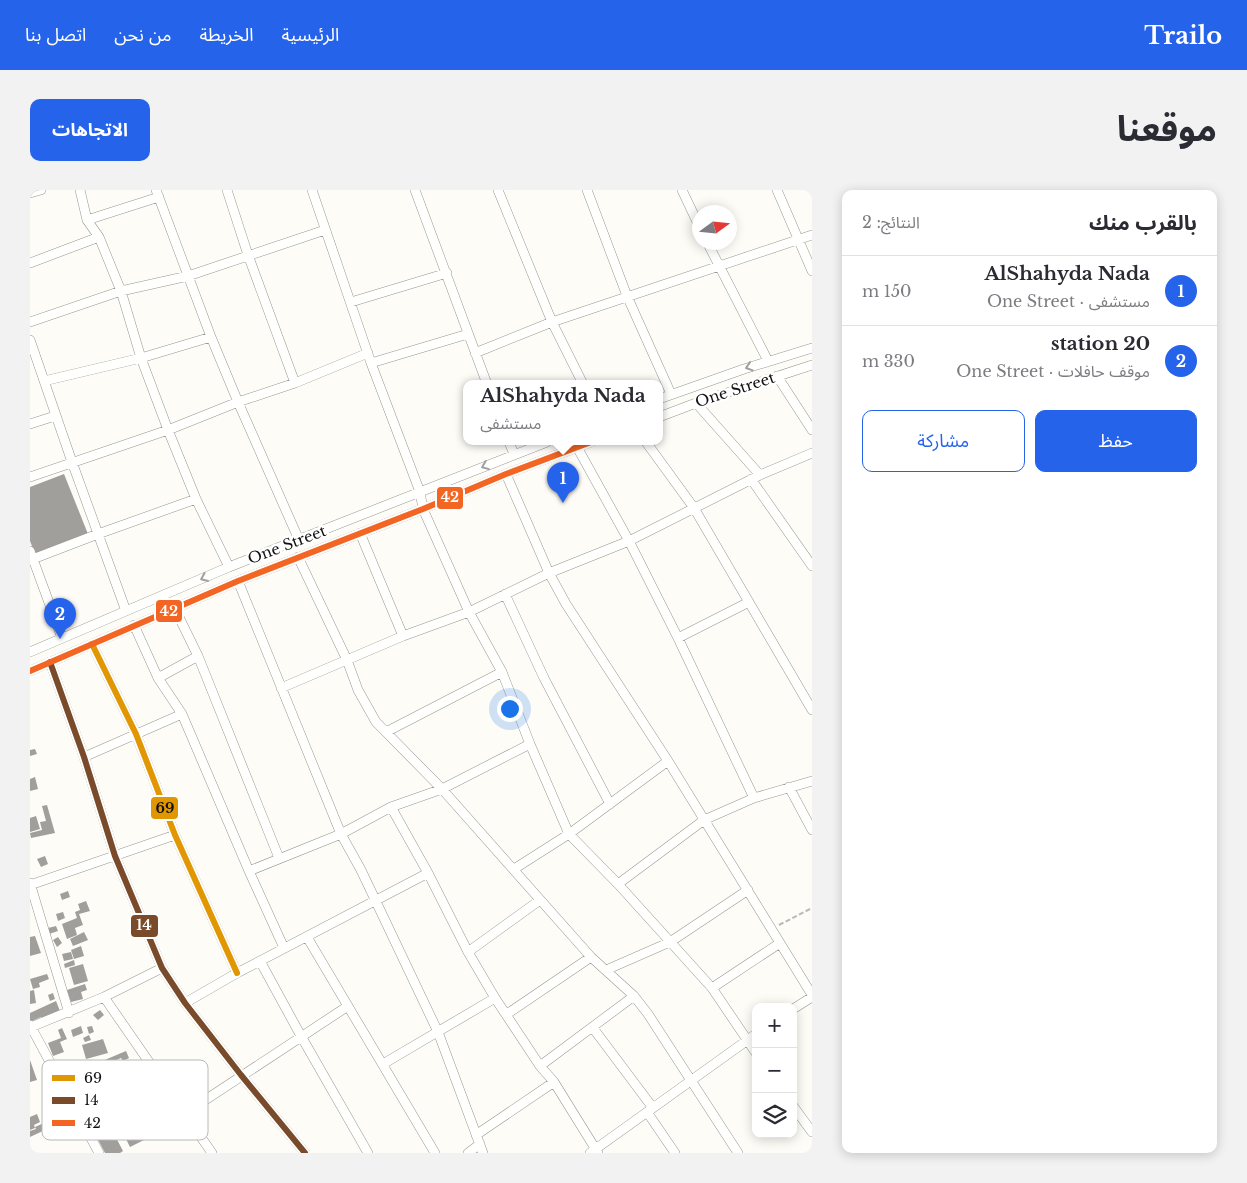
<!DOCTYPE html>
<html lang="ar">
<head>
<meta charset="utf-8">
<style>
  :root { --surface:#fff; --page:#f2f2f3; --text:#2b2b33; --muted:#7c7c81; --line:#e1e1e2; --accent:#2563eb }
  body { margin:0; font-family:"Libre Baskerville","Noto Sans Arabic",serif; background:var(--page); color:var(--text); direction:rtl }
  .controls { position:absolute; right:15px; bottom:15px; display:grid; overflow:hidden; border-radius:10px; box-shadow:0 2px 12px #0003 }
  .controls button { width:45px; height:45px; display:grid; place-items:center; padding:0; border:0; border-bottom:1px solid var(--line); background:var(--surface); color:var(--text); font:25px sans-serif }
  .compass { position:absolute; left:662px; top:15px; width:45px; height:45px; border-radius:50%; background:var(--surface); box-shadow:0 2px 12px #0003; rotate:75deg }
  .you { position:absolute; left:479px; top:518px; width:18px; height:18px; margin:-12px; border:4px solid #fff; border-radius:50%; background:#1a73e8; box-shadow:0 0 0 8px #1a73e833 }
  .badge { display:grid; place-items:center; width:32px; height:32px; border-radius:50%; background:var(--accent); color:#fff; font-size:16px; font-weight:700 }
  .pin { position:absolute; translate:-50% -41px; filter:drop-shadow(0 1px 2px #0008) }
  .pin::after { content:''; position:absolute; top:26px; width:18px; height:15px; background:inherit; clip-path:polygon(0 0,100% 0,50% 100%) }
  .popup { position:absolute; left:433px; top:190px; width:200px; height:65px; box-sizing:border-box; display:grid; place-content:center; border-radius:10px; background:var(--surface); filter:drop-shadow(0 1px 4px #0005); font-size:16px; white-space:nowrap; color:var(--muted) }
  .popup b { font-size:19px; color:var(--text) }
  .popup::after { content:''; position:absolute; left:50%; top:100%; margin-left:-10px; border:10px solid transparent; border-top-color:var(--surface) }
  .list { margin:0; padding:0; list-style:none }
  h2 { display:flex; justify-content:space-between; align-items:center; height:65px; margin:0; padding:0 20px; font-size:21px }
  h2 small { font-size:16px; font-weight:400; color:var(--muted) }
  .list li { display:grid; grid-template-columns:32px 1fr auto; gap:15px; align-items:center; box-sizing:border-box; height:70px; padding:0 20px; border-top:1px solid var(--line) }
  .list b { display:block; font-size:19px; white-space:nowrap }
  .list p { margin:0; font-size:16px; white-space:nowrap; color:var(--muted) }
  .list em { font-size:16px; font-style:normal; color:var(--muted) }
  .actions { display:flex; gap:10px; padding:15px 20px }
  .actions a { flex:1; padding:11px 0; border:1px solid var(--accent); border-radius:10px; text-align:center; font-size:18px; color:var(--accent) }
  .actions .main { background:var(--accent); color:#fff }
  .icon { flex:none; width:28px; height:28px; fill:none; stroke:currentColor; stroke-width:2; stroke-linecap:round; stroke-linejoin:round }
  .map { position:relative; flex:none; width:782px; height:963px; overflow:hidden; direction:ltr; border-radius:10px }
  header { display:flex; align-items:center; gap:30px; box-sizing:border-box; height:70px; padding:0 25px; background:var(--accent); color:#fff }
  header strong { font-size:24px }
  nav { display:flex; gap:28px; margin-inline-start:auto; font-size:18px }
  .intro { display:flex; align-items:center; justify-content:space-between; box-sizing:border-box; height:120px; padding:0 30px }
  h1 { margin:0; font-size:35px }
  .button { padding:12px 22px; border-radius:10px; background:var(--accent); color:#fff; font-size:18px; font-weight:700 }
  main { display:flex; gap:30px; padding:0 30px }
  aside { flex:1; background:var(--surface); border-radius:10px; box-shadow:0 2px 12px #0003 }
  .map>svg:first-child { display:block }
</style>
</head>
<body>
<header>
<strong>Trailo</strong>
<nav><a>الرئيسية</a><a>الخريطة</a><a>من نحن</a><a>اتصل بنا</a></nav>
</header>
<div class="intro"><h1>موقعنا</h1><a class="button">الاتجاهات</a></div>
<main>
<aside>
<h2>بالقرب منك<small>النتائج: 2</small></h2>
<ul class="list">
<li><span class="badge">1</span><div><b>AlShahyda Nada</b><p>مستشفى · One Street</p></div><em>150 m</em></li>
<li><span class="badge">2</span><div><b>station 20</b><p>موقف حافلات · One Street</p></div><em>330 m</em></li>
</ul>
<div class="actions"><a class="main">حفظ</a><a>مشاركة</a></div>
</aside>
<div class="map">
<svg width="782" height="963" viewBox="0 0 782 963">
  <rect width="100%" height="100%" fill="#fdfcf7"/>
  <path fill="#a19f9c" d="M34 284 58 344 5 364 0 351V297Z
    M5 559 7 564 0 566V560Z
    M5 587 8 599 0 601V589Z
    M17 615 25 643 1 648 0 643 12 640 10 632 16 631 12 616Z
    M6 626 10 639 0 642V628Z
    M15 666 18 674 11 677 7 669Z
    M38 701 40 707 32 710 30 704Z
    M56 711 60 721 49 724 53 735 45 738 47 745 37 749 32 734 47 728 45 722 50 720 48 714Z
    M33 722 35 728 28 731 26 724Z
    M26 736 28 741 19 744 18 738Z
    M54 742 58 750 43 756 40 749Z
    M5 746 11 763 0 766V747Z
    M28 747 32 753 27 757 23 750Z
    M51 756 54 766 44 769 41 760Z
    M41 762 43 769 34 771 32 764Z
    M44 770 45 775 35 778 34 774Z
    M53 774 58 791 44 795 39 778Z
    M17 784 19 789 9 793 10 797 3 799 0 789Z
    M55 794 57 800 51 802 53 809 41 812 37 800Z
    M4 800 6 813 0 814V801Z
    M23 803 25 809 20 811 18 805Z
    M26 811 30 821 15 835 11 827 0 832V823Z
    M70 820 74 825 68 830 63 825Z
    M51 836 53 843 43 847 41 840Z
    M62 836 64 842 59 844 57 837Z
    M32 838 37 849 30 852 34 862 23 866 18 853 31 848 28 840Z
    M59 845 61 850 55 852 53 848Z
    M73 849 78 863 56 869 52 855Z
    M96 861 99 868 93 871 91 868 69 877 71 882 62 886 68 899 41 911 36 900 56 892 51 880Z
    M0 870 7 890 0 892Z
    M80 883 89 901 78 906 70 888Z
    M39 885 42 893 33 897 30 889Z
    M7 924 10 932 4 935 5 938 0 940V927Z
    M14 933 17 939 0 947V941L6 939 5 937Z
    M41 934 43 939 30 944 28 939Z
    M111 935 118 948 100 957 92 941 103 936 104 939Z
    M80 936 93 961 90 963H75L65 944Z"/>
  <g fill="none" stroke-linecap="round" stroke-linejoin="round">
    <g stroke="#979795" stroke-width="10">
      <path id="minor" d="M50 0 57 30 69 47 91 101 111 168 138 240 166 309 199 377
        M126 0 181 147 208 212 269 350
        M197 0 218 65 265 193
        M282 0 341 173 390 302 393 319 439 422 472 482 500 554 539 644 588 694 682 798 726 863
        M385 0 457 194
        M468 0 522 132 553 194
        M557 0 597 106 641 204
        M652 0 670 38
        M747 0 782 81
        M0 3 11 0
        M57 30 129 7
        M677 52 738 171
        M0 73 69 47
        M321 112 417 83
        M0 132 91 101 158 86 295 40
        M0 150 42 272 96 421
        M445 163 522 132 782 45
        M341 173 438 144
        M747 186 782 240
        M14 191 111 168 181 147
        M629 209 714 179 782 158
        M666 213 730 285
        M629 227 666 213 782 175
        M0 234 25 226
        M479 252 484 264
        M616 252 664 318 782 520
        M547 257 599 351 648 448 724 608
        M476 284 519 383 536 414 638 571 782 805
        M0 287 138 240 208 212 265 193 338 163
        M721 289 782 376
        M330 343 373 446
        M0 361 32 448
        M268 367 317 470 328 500 346 532 412 599 561 767 604 806 618 824 708 963
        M0 370 68 344 166 309
        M208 391 311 644 331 680 408 842 453 963
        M475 404 514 488 580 614
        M145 419 168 466 249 668
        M104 435 128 488 152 524 219 681 254 758
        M648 448 719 412
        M62 454 106 544 145 645 207 783
        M0 462 199 377 517 252
        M20 472 54 567 85 666 132 778 155 813 211 885 275 963
        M0 481 208 391 393 319 476 284 561 252
        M128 488 168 466
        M251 498 373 446 439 422 519 383 599 351 730 285 782 263
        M356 542 472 482
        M54 567 152 524
        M759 597 782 640
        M361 617 398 683 438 762 465 808 510 876 524 892 568 963
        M484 679 539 644 638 571
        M219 681 311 644 361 617 412 599 500 554
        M0 693 39 823
        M588 694 674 630 724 608 782 591
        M0 695 145 645
        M277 747 405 963
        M438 762 510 710
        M230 771 271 846 338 963
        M576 780 640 752 718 700
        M682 798 750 753
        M74 807 182 963
        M155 813 207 783 398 683
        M763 819 782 807
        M477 824 561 767
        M0 835 69 963
        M1 837 74 807 132 778
        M563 838 623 918
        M353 874 465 808
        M510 876 604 806
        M763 916 782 942
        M617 922 645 963
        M154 924 318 816
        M54 936 133 890
        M446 945 524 892
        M438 963 450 954
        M560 963 726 844"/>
    </g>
    <path stroke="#b9b9b8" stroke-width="2" stroke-dasharray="5 2.5" stroke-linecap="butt" d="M749 735 782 718"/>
    <use href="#minor" stroke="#fffffe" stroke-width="9"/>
    <g stroke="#fff" stroke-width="10">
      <path id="bus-1" d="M62 454 106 544 145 645 207 783"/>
    </g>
    <g stroke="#fff" stroke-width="10">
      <path id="bus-2" d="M20 472 54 567 85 666 132 778 155 813 211 885 275 963"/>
    </g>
    <g stroke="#fff" stroke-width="10">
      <path id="bus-3" d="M0 481 208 391 393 319 476 284 561 252"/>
    </g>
    <use href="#bus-1" stroke="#e09702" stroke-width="6"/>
    <use href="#bus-2" stroke="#7a4b2a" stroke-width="6"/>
    <use href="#bus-3" stroke="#f26522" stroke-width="6"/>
  </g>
  <defs><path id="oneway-chevron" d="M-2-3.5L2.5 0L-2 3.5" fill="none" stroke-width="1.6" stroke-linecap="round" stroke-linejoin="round" transform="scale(1.25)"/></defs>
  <g stroke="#a0a09f">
    <use href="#oneway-chevron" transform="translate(719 177) rotate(162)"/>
    <use href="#oneway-chevron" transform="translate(455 276) rotate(158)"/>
    <use href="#oneway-chevron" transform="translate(174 388) rotate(157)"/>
  </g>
  <g text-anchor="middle" stroke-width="5" stroke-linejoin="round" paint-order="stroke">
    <g font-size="15" fill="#111" stroke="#fff">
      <text transform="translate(705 200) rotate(-18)" y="5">One Street</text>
      <text transform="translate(257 355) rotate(-21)" y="5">One Street</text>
    </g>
  </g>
  <rect x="12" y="870" width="166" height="80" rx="8" fill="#fff" stroke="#b8b8b8" stroke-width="1"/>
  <rect x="22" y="885" width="23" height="6" fill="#e09702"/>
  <rect x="22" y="907" width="23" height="7" fill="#7a4b2a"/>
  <rect x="22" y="930" width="23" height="6" fill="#f26522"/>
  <g font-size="14" fill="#111">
    <text x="54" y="893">69</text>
    <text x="54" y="915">14</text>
    <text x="54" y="938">42</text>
  </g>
  <g stroke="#fff" stroke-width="2">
    <rect x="406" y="296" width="28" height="24" rx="5" fill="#f26522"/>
    <rect x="125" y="409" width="28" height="24" rx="5" fill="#f26522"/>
    <rect x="120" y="606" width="29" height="24" rx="5" fill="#e09702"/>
    <rect x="100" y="724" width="29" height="24" rx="5" fill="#7a4b2a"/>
  </g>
  <g font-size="14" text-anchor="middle" font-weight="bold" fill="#fff">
    <text x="420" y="312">42</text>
    <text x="139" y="426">42</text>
    <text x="114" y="740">14</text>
  </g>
  <g font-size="14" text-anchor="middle" font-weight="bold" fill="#111">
    <text x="135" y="623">69</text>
  </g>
</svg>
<div class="controls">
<button>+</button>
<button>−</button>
<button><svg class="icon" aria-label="layers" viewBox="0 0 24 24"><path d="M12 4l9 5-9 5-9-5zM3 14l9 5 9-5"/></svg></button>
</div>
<svg class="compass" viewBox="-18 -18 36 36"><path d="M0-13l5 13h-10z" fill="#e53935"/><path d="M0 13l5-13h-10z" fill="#7c7c81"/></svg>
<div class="you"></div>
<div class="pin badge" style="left:533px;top:313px">1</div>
<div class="popup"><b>AlShahyda Nada</b>مستشفى</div>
<div class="pin badge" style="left:30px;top:449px">2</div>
</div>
</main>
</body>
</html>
